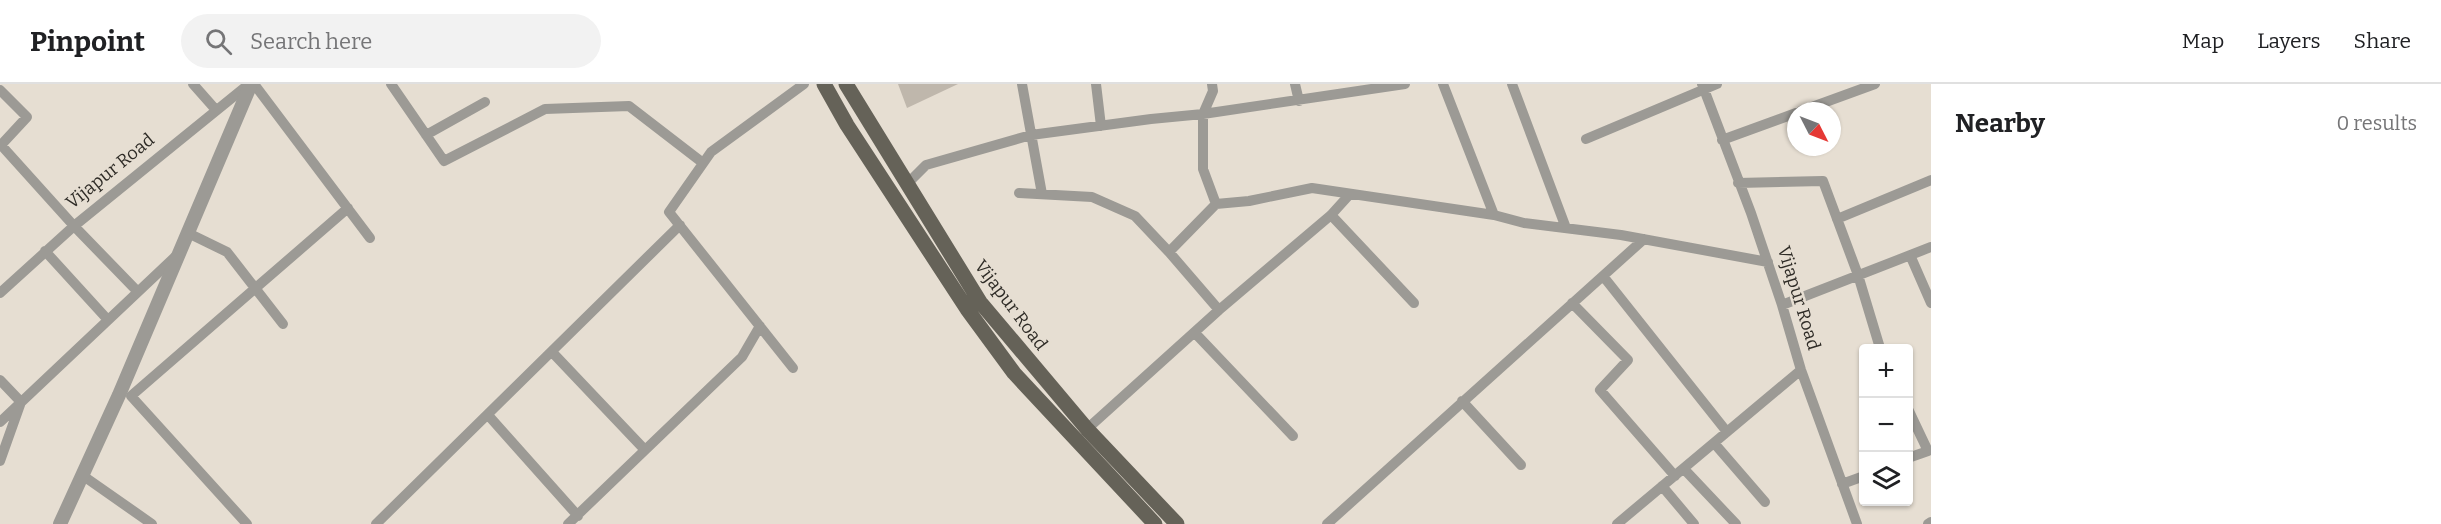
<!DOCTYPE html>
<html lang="en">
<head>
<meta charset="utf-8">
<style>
  :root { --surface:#fff; --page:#f2f2f2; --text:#202124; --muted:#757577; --line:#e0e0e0 }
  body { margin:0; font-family:Bitter,serif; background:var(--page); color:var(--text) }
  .controls { position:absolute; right:18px; bottom:18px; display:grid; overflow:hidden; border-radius:6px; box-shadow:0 2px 4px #0004 }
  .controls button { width:54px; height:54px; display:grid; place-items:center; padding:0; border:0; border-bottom:2px solid var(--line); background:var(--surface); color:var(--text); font:30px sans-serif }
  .compass { position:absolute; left:1787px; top:18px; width:54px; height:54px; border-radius:50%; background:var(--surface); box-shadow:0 2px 4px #0004; rotate:132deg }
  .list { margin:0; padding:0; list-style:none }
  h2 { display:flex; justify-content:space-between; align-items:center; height:78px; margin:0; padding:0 24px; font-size:26px }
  h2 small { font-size:20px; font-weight:400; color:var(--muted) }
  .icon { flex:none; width:33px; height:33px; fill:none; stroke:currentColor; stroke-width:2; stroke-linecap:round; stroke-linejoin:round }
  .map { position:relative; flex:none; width:1931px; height:440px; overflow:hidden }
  header { display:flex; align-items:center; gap:36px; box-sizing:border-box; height:84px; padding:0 30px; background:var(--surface); border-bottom:2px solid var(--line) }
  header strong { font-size:28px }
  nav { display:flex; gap:33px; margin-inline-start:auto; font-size:21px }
  .search { width:420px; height:54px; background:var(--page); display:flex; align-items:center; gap:15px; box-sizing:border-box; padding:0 21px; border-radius:33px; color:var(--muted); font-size:22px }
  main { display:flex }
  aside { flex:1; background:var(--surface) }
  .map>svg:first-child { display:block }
</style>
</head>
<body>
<header>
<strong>Pinpoint</strong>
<div class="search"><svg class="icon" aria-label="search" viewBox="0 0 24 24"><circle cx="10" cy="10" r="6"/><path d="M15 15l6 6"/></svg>Search here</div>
<nav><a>Map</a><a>Layers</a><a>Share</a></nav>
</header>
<main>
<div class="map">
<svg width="1931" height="440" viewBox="0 0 1931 440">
  <rect width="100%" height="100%" fill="#e6ded2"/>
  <path fill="#bfb7ac" d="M898 0H958L907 24Z"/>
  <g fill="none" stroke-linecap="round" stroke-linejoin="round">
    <path stroke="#9c9a95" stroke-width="10" d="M193 0 216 26
      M254 0 370 154
      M391 0 444 77 545 25 629 22 703 79
      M1022 0 1042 110
      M1096 0 1101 42
      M1212 0 1213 7 1203 30V85L1216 120
      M1295 0 1299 17
      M1443 0 1494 131
      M1512 0 1566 144
      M1702 0 1751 129 1782 221 1801 286 1857 440
      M0 6 27 33 1 61 74 142 138 208
      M1801 27 1875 0
      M426 51 485 18
      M1586 55 1717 0
      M1722 56 1796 29
      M1738 99 1823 97 1858 191 1880 264
      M907 100 926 81 1031 51 1151 35 1203 30 1405 0
      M1019 109 1092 113 1135 132 1169 168 1216 120 1249 117 1312 104 1494 131 1524 139 1621 151 1768 178
      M1331 131 1414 219
      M1837 135 1931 96
      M188 149 227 168 283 240
      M45 167 108 236
      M1169 168 1219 226
      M1910 171 1931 219
      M1603 192 1727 348
      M0 209 74 142 249 0
      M1572 219 1628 276 1600 306 1675 392
      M1782 221 1931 163
      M1195 249 1293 352
      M552 268 645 366
      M793 284 669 128 711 68 804 0
      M0 296 21 318 0 377
      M1462 317 1521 381
      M1908 325 1928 367 1908 374
      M488 331 578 432
      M0 338 177 171
      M1087 345 1219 226 1331 131 1350 110
      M1714 359 1765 418
      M1684 385 1736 440
      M82 391 152 440
      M1842 400 1864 392
      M1662 402 1694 440
      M247 440 131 312 348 124
      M376 440 680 141
      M568 440 742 273 760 242
      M1327 440 1644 155
      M1617 440 1801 286
      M1928 440 1931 438"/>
    <path stroke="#9c9a95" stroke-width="14" d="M60 440 119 311 251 0"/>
    <path stroke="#656258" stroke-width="15" d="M824 0 847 41 967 225 1014 289 1155 440
      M846 0 980 218 1087 345 1177 440"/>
  </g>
  <g text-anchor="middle" stroke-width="5" stroke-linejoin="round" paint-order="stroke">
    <g font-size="18" fill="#2f2c27" stroke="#e6ded2">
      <text transform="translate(110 87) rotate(-39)" y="6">Vijapur Road</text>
      <text transform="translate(1799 214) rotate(73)" y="6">Vijapur Road</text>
      <text transform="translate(1011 221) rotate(53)" y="6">Vijapur Road</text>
    </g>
  </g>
</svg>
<div class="controls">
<button>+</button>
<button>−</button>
<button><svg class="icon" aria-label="layers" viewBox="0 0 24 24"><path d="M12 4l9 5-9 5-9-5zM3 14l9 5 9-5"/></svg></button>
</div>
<svg class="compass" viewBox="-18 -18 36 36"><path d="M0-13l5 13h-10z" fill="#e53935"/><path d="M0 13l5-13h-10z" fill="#757577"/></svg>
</div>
<aside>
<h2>Nearby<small>0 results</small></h2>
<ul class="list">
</ul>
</aside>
</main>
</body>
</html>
